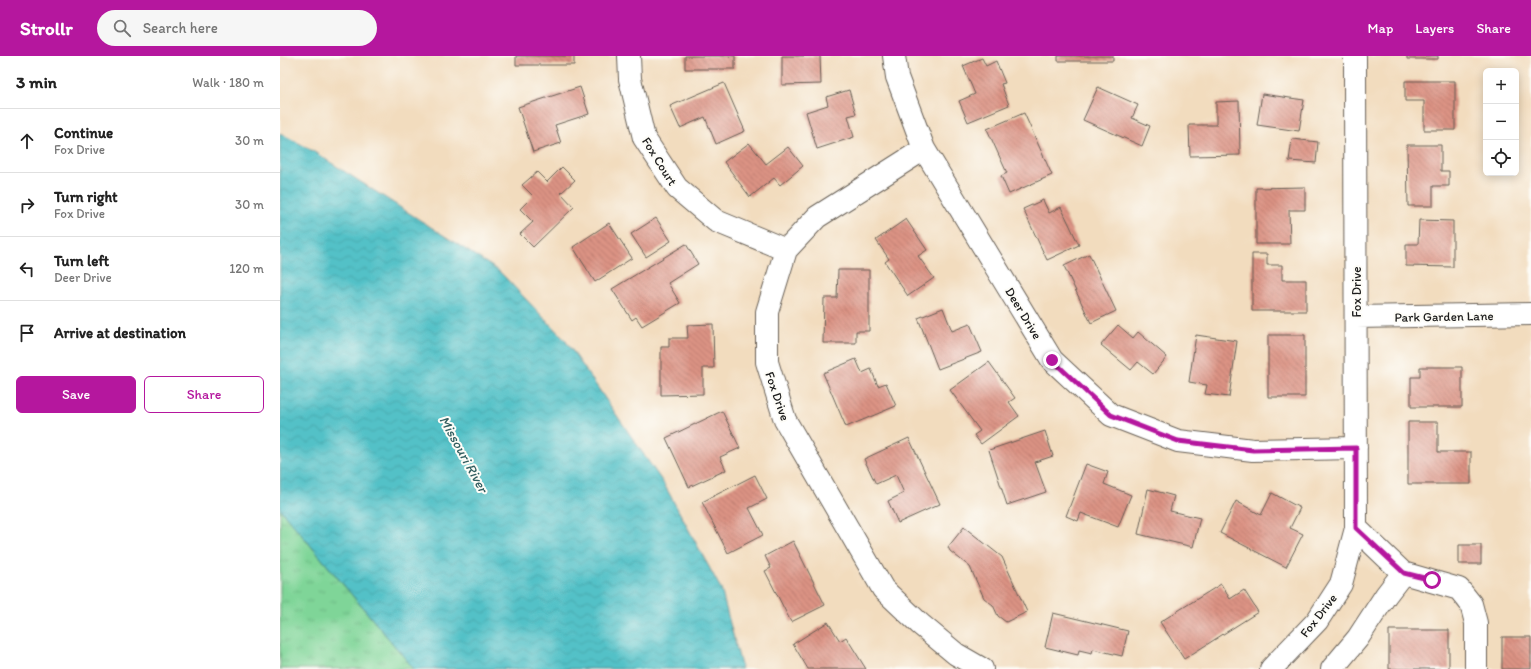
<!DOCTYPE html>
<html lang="en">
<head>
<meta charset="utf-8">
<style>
  :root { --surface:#fff; --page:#f6f6f6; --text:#222; --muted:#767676; --line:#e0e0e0; --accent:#b5179e }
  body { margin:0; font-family:Itim,sans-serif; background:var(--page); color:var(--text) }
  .controls { position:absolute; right:12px; top:12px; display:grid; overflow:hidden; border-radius:6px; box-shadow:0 2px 10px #0003 }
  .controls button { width:36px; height:36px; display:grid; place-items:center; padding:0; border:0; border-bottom:1px solid var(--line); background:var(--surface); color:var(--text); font:20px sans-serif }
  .stop { position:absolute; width:12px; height:12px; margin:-9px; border:3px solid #b5179e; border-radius:50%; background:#fff }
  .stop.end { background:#b5179e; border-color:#fff; box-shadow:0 1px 4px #0008 }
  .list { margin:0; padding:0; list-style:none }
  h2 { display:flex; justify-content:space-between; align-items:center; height:52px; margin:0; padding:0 16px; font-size:17px }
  h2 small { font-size:13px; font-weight:400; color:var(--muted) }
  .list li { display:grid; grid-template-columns:26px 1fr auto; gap:12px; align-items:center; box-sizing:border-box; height:64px; padding:0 16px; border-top:1px solid var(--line) }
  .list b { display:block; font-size:15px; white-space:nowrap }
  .list p { margin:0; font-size:13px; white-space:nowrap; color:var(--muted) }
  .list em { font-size:13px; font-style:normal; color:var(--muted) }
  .actions { display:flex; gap:8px; padding:12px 16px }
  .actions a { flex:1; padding:9px 0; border:1px solid var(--accent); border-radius:6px; text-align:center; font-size:14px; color:var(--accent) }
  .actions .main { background:var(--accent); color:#fff }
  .icon { flex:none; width:22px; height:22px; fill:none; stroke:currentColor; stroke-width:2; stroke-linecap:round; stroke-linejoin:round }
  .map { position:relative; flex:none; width:1251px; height:613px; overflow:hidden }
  header { display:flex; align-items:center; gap:24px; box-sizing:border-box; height:56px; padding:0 20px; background:var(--accent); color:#fff }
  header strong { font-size:19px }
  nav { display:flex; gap:22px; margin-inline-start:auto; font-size:14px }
  .search { width:280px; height:36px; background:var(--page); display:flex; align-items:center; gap:10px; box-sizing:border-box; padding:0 14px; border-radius:22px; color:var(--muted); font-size:15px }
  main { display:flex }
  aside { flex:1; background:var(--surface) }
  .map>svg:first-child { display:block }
</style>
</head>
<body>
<header>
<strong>Strollr</strong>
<div class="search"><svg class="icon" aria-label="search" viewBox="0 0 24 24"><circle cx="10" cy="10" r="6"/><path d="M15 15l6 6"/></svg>Search here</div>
<nav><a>Map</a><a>Layers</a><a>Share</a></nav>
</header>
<main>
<aside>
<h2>3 min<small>Walk · 180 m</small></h2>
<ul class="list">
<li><svg class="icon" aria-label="ahead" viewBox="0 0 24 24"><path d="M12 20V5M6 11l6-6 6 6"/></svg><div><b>Continue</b><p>Fox Drive</p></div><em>30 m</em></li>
<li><svg class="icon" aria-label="right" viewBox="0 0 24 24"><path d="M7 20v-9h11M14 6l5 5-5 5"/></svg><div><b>Turn right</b><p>Fox Drive</p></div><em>30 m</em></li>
<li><svg class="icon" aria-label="left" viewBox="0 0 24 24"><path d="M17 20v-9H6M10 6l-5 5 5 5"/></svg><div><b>Turn left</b><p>Deer Drive</p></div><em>120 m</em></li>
<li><svg class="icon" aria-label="arrive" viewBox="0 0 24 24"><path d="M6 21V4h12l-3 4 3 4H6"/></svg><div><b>Arrive at destination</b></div></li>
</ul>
<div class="actions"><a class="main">Save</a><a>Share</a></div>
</aside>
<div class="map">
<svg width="1251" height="613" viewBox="0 0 1251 613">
  <defs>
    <pattern id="grass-tufts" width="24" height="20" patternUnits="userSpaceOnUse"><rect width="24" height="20" fill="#7fd598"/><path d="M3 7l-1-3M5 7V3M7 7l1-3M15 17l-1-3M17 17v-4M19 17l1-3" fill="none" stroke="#6db682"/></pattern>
    <pattern id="water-waves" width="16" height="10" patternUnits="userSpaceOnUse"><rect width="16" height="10" fill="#53c1c7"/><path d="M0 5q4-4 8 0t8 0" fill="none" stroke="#48a5aa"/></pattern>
    <pattern id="building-back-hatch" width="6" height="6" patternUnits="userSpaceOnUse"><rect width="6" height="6" fill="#dc9384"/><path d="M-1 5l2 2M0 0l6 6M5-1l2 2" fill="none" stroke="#b2776b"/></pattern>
  </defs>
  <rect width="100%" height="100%" fill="#fdfcf7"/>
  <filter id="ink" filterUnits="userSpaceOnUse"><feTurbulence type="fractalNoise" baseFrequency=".025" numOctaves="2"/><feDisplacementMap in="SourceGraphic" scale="8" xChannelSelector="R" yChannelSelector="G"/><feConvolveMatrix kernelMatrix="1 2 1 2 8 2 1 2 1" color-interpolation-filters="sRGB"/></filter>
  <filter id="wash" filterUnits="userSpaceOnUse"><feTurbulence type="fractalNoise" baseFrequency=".012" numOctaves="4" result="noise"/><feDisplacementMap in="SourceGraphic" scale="16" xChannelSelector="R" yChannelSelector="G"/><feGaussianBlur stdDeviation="0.9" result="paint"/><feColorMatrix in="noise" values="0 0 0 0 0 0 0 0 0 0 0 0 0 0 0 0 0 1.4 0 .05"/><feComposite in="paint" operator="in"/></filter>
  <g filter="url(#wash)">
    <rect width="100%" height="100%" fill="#f2dcbe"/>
    <path fill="url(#grass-tufts)" stroke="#4e785a" d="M0 453 134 613H0Z"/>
    <path fill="url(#water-waves)" stroke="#386e72" d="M0 77 28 92 219 215 285 284 384 428 441 533 462 613H134L0 453Z"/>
    <g id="blocks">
      <path fill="url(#building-back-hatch)" d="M236 0H294V9H236Z
        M405 0H455V13H405Z
        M502 0H540L541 28 502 29Z
        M778 0H833V5H778Z
        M1127 0H1158V3H1127Z
        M702 2 706 10 716 5 725 27 721 28 729 49 688 66 679 45 695 38 683 10Z
        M1125 25H1175V74H1144V45H1125Z
        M444 27 465 75 436 88 425 61 400 72 390 50Z
        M300 31 309 58 275 69 281 87 253 96 238 51Z
        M818 31 858 49 852 62 870 70 862 90 803 64Z
        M569 34 576 58 568 60 574 81 537 93 526 56 548 49 546 41Z
        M982 38 1024 44 1019 75 977 69Z
        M959 45 960 99 910 100 909 69H936V46Z
        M744 57 772 119 729 138 721 120 727 117 707 73Z
        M1012 83 1038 86 1036 107 1009 105Z
        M469 87 486 108 508 91 523 110 500 129 494 122 470 141 444 106Z
        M1127 89H1161V115H1169V130H1153V150H1128Z
        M282 111 295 124 281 137 294 151 253 191 240 178 253 166 240 153 253 140 242 129 257 116 267 126Z
        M1025 131V154H1009L1010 188H976V132Z
        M763 144 769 157 781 151 799 189 767 204 743 153Z
        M376 162 391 185 366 201 351 178Z
        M626 163 647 194 638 200 654 222 628 240 605 206 609 203 596 184Z
        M1139 164 1173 165V211L1126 210V188H1138Z
        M329 167 352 202 315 226 293 191Z
        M406 188 418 208 388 227 400 247 362 270 356 261 352 264 332 233Z
        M809 198 836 255 811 267 784 210Z
        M972 198H987V209H1002V224H1026V255H972Z
        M558 214H589V275H576V287H543L544 242H557Z
        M663 252 672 275 690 268 702 296 658 313 638 262Z
        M433 268 434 312H423V338L381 339V291H389V282H408L407 269Z
        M838 269 853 282 858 276 887 301 873 318 858 306 851 314 821 289Z
        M916 279 957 285 949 341 925 338 927 329 909 326Z
        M988 279H1025V341H988Z
        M576 303 582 317 591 313 598 330 606 327 616 350 566 371 543 317Z
        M709 306 735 342 729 346 739 360 701 388 694 379 700 375 670 334Z
        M1140 311H1182V351H1131V321H1140Z
        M442 355 460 392 440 401 446 414 409 431 386 382Z
        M1128 366H1158V396H1191V428H1128Z
        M765 375 773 400 755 406 766 436 727 449 709 394Z
        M629 382 660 448 618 467 608 445 624 437 616 419 596 428 584 403Z
        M806 408 828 416 824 428 851 439 838 471 801 457 798 465 786 460Z
        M475 419 487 443 469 452 483 479 448 497 422 446Z
        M868 433 894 440 890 455 920 462 913 491 858 478Z
        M992 437 1020 452 1010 472 1023 478 1006 511 940 477 956 445 981 459Z
        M684 471 722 501 747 556 726 566 718 560 713 549 704 542 690 511 670 495 668 491Z
        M513 485 545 549 511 566 485 515 491 512 485 500Z
        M1179 489H1201V508H1179Z
        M941 528 950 543 964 534 978 556 904 603 880 566Z
        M773 557 848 575 842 600 813 593 812 597 799 594 798 599 765 591Z
        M548 566 560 585 566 581 586 613H528L513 588Z
        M1109 574H1169V613H1109Z
        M1222 581H1251V613H1222Z"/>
    </g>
  </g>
  <g filter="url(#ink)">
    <use href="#blocks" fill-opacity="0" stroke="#675f55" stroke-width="1"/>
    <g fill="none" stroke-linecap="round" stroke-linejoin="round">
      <g stroke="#675f55" stroke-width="24">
        <path id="minor" d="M349 0 350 23 364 82 397 132 436 165 506 194
          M614 0 617 21 644 93 772 304 831 359 898 385 973 394 1076 392
          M644 93 537 161 506 194 487 256V306L505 364 603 533 640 568 676 598 702 613
          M1076 261 1251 258
          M1076 472 1123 517 1179 533 1191 548 1196 567V613
          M991 613 1037 565 1061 528 1076 472 1075 0
          M1052 613 1078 582 1106 539 1123 517"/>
      </g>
      <use href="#minor" stroke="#fff" stroke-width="22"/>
    </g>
  </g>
  <g fill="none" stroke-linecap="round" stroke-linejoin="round" filter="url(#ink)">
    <path stroke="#b5179e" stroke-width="5" d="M772 304 831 359 898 385 973 394 1076 392V472L1124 517 1152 524"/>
  </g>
  <g text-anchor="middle" stroke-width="4" stroke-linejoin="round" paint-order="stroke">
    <g font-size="13" fill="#1c1c1c" stroke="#fdfcf7">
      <text transform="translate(380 105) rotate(58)" y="5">Fox Court</text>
      <text transform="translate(1076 236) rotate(-90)" y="5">Fox Drive</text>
      <text transform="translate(744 257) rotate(59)" y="5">Deer Drive</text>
      <text transform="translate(1164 260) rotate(-1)" y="5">Park Garden Lane</text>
      <text transform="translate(498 340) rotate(71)" y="5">Fox Drive</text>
      <text transform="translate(1038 559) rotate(-52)" y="5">Fox Drive</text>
    </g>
    <g font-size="14" font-style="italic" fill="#325e60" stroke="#fdfcf7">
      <text transform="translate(184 398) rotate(61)" y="5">Missouri River</text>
    </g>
  </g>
</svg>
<div class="controls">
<button>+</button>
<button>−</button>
<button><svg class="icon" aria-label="locate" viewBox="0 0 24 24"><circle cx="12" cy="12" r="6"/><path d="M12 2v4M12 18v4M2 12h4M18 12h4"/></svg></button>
</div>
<div class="stop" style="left:1152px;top:524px"></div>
<div class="stop end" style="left:772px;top:304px"></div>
</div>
</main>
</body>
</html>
